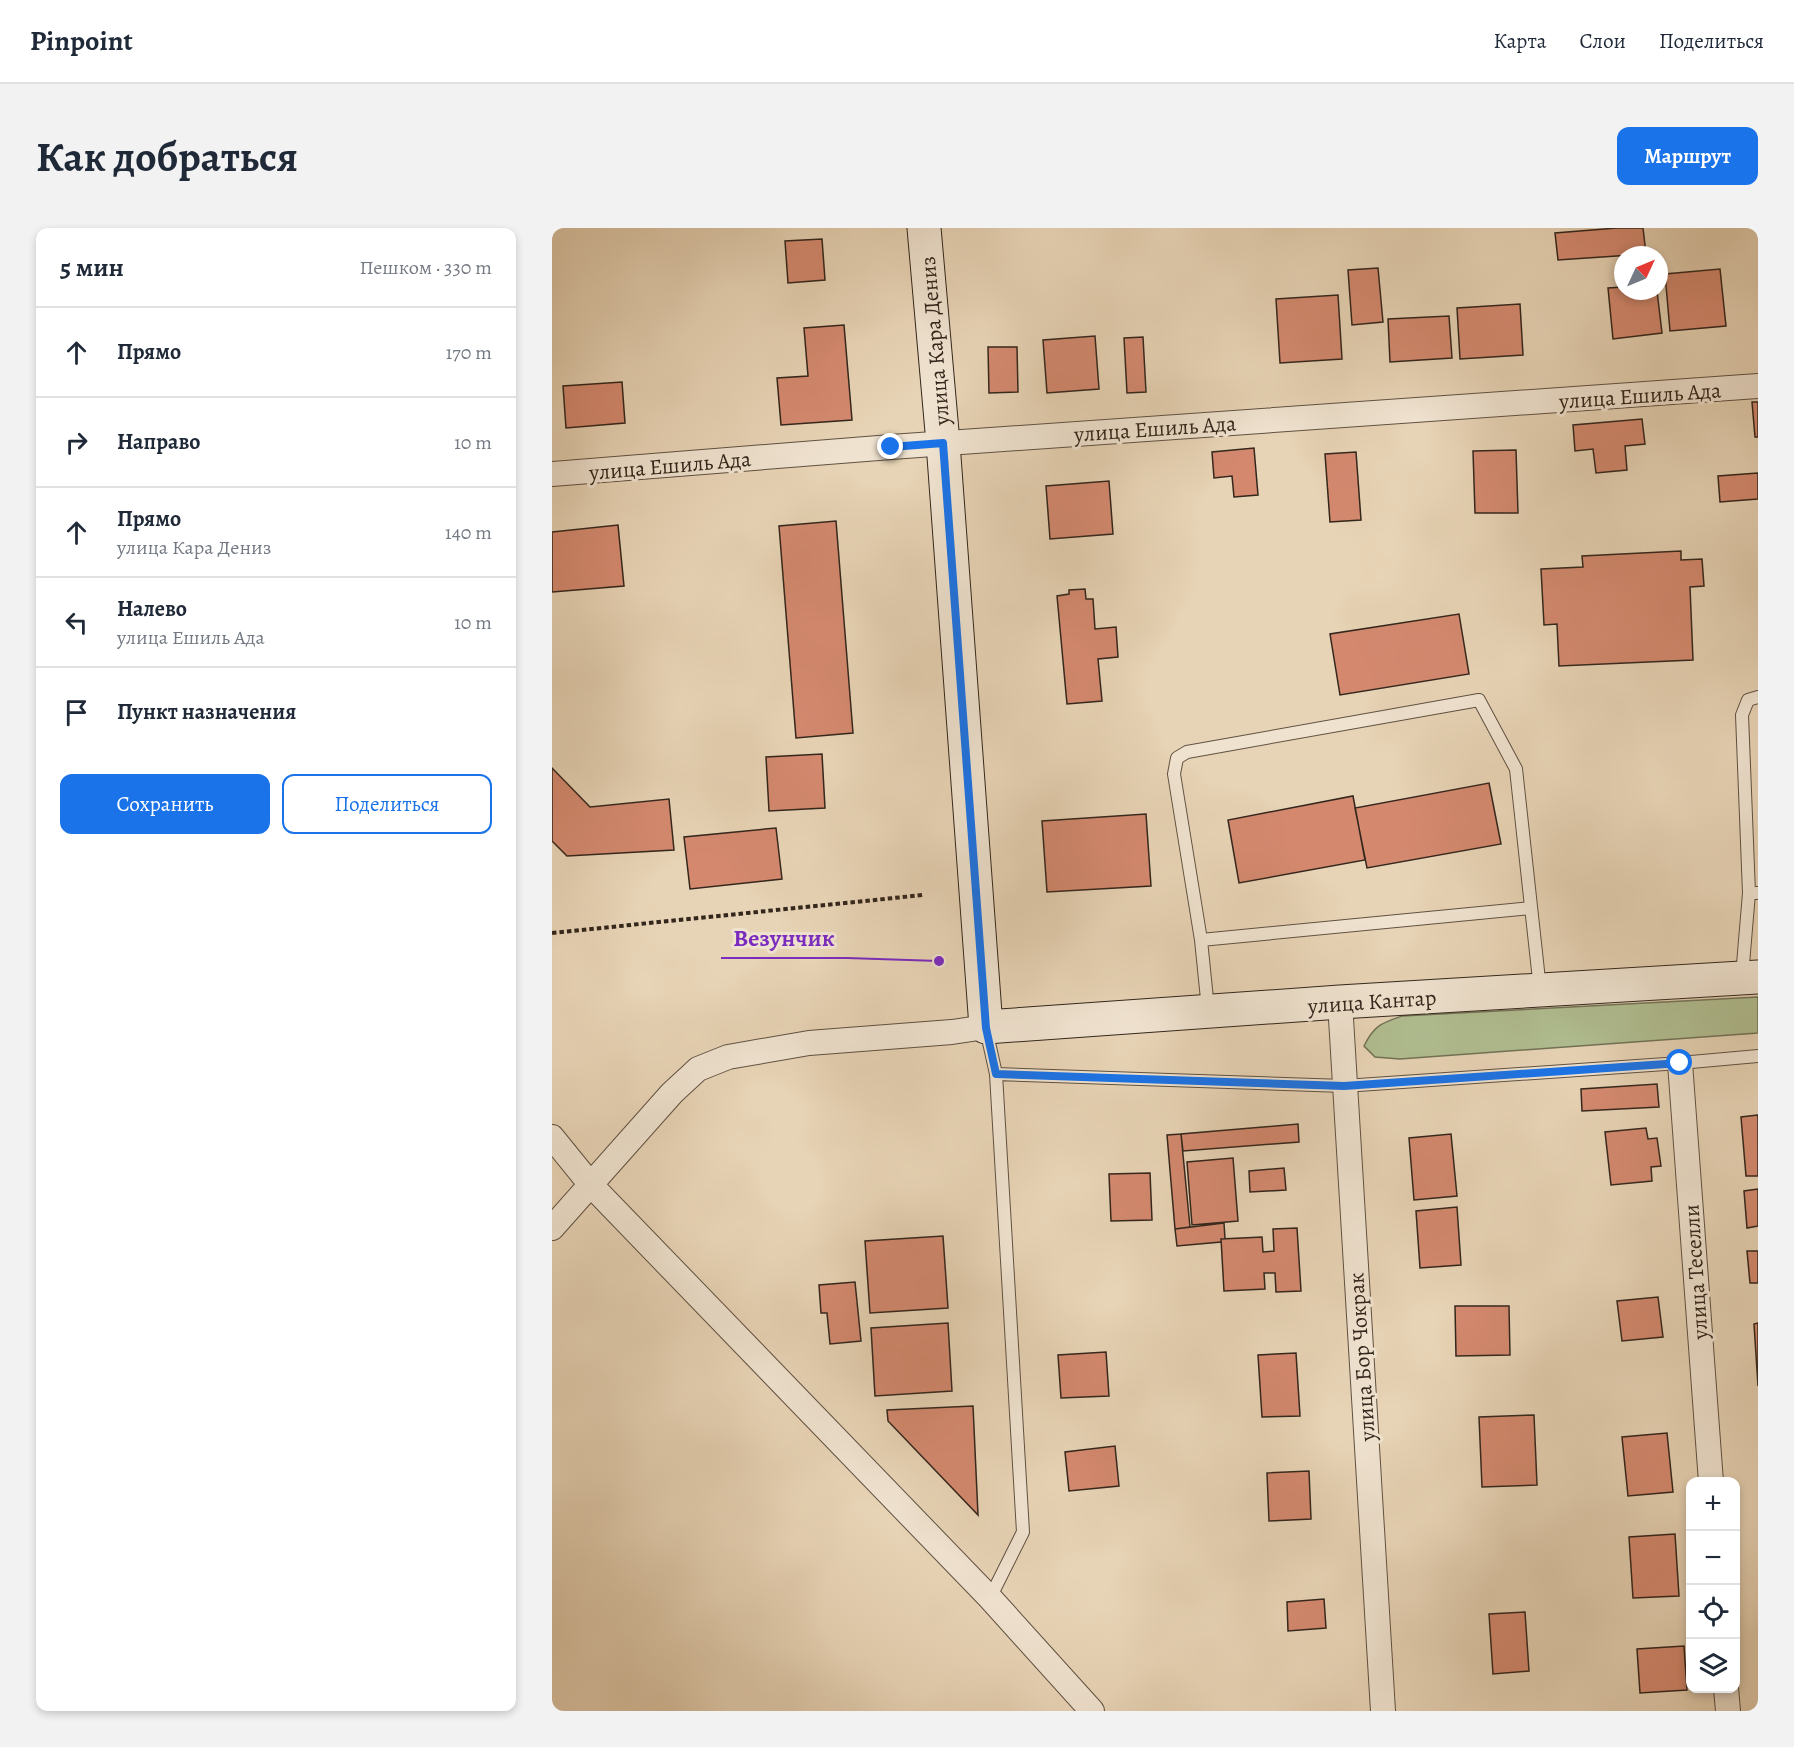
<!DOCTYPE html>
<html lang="ru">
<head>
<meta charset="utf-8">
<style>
  :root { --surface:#fff; --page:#f2f2f3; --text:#1f2937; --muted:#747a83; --line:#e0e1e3; --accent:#1a73e8 }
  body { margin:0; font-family:Alegreya,serif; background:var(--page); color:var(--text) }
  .controls { position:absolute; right:18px; bottom:18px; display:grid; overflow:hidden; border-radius:12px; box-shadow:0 3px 9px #0003 }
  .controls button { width:54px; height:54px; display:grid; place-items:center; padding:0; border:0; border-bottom:2px solid var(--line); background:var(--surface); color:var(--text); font:30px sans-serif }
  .compass { position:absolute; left:1062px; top:18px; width:54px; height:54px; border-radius:50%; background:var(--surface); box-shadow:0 3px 9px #0003; rotate:46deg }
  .stop { position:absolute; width:18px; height:18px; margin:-14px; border:4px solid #1a73e8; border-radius:50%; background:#fff }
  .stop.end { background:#1a73e8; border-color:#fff; box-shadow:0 2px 6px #0008 }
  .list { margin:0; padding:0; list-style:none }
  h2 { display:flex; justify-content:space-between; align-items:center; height:78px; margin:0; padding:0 24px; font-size:26px }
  h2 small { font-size:20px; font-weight:400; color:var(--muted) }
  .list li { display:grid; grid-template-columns:39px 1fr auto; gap:18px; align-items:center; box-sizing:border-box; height:90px; padding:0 24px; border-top:2px solid var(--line) }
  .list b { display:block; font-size:22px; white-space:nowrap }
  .list p { margin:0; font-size:20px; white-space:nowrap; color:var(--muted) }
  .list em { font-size:20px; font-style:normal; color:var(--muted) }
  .actions { display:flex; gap:12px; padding:18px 24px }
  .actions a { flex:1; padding:14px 0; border:2px solid var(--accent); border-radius:12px; text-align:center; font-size:21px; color:var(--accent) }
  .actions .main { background:var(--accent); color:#fff }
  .icon { flex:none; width:33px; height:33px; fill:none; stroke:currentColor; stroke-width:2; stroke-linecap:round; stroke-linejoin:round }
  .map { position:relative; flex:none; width:1206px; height:1483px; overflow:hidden; border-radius:12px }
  header { display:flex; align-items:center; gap:36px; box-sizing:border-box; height:84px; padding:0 30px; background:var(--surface); border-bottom:2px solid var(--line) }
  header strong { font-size:28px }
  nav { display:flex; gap:33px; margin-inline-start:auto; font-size:21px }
  .intro { display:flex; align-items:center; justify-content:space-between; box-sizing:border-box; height:144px; padding:0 36px }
  h1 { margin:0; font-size:42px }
  .button { padding:15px 27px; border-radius:12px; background:var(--accent); color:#fff; font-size:21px; font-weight:700 }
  main { display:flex; gap:36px; padding:0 36px }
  aside { flex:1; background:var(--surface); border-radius:12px; box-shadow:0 3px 9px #0003 }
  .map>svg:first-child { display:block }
</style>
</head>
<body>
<header>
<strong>Pinpoint</strong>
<nav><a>Карта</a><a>Слои</a><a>Поделиться</a></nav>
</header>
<div class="intro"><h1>Как добраться</h1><a class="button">Маршрут</a></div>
<main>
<aside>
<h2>5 мин<small>Пешком · 330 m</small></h2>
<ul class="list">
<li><svg class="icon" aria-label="ahead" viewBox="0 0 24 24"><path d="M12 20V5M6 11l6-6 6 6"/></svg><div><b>Прямо</b></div><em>170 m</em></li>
<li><svg class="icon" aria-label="right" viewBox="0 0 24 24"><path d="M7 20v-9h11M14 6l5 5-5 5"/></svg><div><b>Направо</b></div><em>10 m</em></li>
<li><svg class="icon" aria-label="ahead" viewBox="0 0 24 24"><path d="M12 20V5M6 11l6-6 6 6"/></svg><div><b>Прямо</b><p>улица Кара Дениз</p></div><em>140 m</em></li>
<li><svg class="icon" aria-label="left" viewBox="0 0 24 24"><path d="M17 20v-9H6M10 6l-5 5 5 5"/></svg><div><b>Налево</b><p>улица Ешиль Ада</p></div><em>10 m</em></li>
<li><svg class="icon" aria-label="arrive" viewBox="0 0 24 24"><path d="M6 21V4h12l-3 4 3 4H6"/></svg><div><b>Пункт назначения</b></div></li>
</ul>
<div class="actions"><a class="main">Сохранить</a><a>Поделиться</a></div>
</aside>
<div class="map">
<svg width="1206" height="1483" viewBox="0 0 1206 1483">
  <rect width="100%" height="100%" fill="#e7d3b5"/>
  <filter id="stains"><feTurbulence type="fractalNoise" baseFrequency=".00333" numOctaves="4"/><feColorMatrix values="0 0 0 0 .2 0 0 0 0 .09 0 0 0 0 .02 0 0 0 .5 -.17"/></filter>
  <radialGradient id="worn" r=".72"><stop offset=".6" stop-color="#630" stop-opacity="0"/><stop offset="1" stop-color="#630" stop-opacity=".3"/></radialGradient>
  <path fill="#b0be91" stroke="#727256" stroke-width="1.5" d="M1206 769V805L848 831 823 829 812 818C822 797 830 795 850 788Z"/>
  <path fill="#d4896f" stroke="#33261c" stroke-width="1.5" d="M1065 0H1091L1094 26 1006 32 1003 5Z
    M270 11 273 52 236 55 233 13Z
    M826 40 831 94 800 97 796 42Z
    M1168 41 1174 98 1118 103 1113 46Z
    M1071 59V63H1105L1110 105 1061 111 1056 60Z
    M786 67 790 131 728 135 724 71Z
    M968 76 971 127 908 131 905 80Z
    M897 88 900 130 838 134 836 91Z
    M292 97 300 192 229 197 225 150 256 148 252 100Z
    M543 108 547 161 495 165 491 112Z
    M591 109 594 164 575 165 572 110Z
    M436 119H465L466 164 437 165Z
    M70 154 73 195 14 200 11 158Z
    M1200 174H1206V209H1203Z
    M1090 191 1093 216 1073 218 1075 242 1044 245 1041 221 1023 223 1021 197Z
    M702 220 706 267 682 269 680 248 662 250 660 224Z
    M964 222 966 285H923L921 223Z
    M804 224 809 292 778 294 773 226Z
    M1206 245V271L1168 274 1166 248Z
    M557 253 561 306 498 311 494 258Z
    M284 293 301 505 244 510 227 298Z
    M66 297 72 358 0 364V304Z
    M1129 323V332L1150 331 1152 358 1138 359 1141 432 1007 438 1005 396 992 397 989 341 1031 339 1030 328Z
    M533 361 534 371H541L543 401 564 399 566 429 546 431 550 473 515 476 505 368 517 366V362Z
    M907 386 917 446 788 467 778 406Z
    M270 526 273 580 217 583 214 529Z
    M0 540 38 579 117 571 122 622 15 628 0 613Z
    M937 555 949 616 815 640 803 580Z
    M801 568 813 632 687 655 676 592Z
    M594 586 599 658 495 664 490 593Z
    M224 600 230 651 138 661 132 609Z
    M1105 856 1107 879 1030 883 1029 861Z
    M1206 887V948H1194L1189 889Z
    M746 896 747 914 631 923 629 906Z
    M1094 900 1096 911 1105 910 1109 938 1099 939 1100 953 1059 957 1053 904Z
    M629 906 638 999 623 1001 615 907Z
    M899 906 905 968 862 972 857 910Z
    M681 930 686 993 640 997 635 934Z
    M732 940 734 962 698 964 697 943Z
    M598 945 600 992 559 993 557 946Z
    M1206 961V998L1195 1000 1192 963Z
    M905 979 909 1037 868 1040 864 983Z
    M672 995 673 1011H669V1014L625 1018 623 1001Z
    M745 1000 749 1063 724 1064 723 1045H712L713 1061 672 1063 669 1011 710 1009 711 1024 722 1023 721 1001Z
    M391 1008 396 1080 318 1085 313 1013Z
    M1195 1023H1206V1055H1198Z
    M303 1054 309 1113 278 1116 275 1085H269L267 1057Z
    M1106 1069 1111 1109 1070 1113 1065 1073Z
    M903 1078H957L958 1127 904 1128Z
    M396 1095 400 1163 323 1168 319 1100Z
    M1206 1095V1158L1202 1096Z
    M554 1124 557 1168 509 1170 506 1127Z
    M744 1125 748 1188 710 1189 706 1127Z
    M421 1178 426 1287 336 1193 335 1182Z
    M982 1187 985 1257 930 1259 927 1189Z
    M1115 1205 1121 1264 1076 1268 1070 1209Z
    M563 1218 567 1258 517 1263 513 1224Z
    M757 1243 759 1291 717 1293 715 1245Z
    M1123 1306 1127 1368 1081 1370 1077 1309Z
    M772 1371 774 1400 736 1403 735 1374Z
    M973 1384 977 1443 941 1446 937 1386Z
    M1132 1418 1135 1462 1088 1465 1085 1421Z"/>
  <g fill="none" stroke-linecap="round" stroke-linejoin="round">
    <g stroke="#605142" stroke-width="14">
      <path id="service" d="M1206 469 1196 472 1190 487 1197 665H1206
        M649 712 979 680
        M1190 748 1197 665
        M656 781 649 712 622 546 625 530 635 524 927 472 964 541 988 761
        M434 801 444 846 471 1304 438 1370
        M444 846 792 858 1128 835 1206 828"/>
    </g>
    <g stroke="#605142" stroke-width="26">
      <path id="minor" d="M0 246 339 219 1206 158
        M788 774 831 1483
        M1128 835 1159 1254
        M0 909 39 957 438 1370 540 1483
        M0 1000 120 865 146 841 176 829 257 815 400 804 434 799
        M1174 1460 1176 1483"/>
    </g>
    <g stroke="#33261c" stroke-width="35">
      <path id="secondary" d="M372 0 391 215 434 799 788 774 1206 749"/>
    </g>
    <path stroke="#33261c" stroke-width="4" stroke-dasharray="4.5 3" stroke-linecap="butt" d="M0 705 371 667"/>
    <use href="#service" stroke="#efe2cf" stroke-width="12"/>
    <use href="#minor" stroke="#efe2cf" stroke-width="24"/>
    <use href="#secondary" stroke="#efe2cf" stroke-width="33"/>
  </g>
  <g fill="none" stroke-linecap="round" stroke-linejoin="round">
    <path stroke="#1a73e8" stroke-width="8" d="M339 219 391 215 434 800 444 846 792 858 1128 835"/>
  </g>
  <g text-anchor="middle" stroke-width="6" stroke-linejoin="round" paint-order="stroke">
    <g font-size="22" fill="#33261c" stroke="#efe2cf">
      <text transform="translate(382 113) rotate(-95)" y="8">улица Кара Дениз</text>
      <text transform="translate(1088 167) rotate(-4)" y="8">улица Ешиль Ада</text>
      <text transform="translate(603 200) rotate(-4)" y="8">улица Ешиль Ада</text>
      <text transform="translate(118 237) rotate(-5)" y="8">улица Ешиль Ада</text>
      <text transform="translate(820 773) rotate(-4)" y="8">улица Кантар</text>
      <text transform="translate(1143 1044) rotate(-94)" y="8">улица Теселли</text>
      <text transform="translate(809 1129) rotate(-94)" y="8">улица Бор Чокрак</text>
    </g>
  </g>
  <path fill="none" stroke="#7b2cbf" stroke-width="2" d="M387 733L295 730H169"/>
  <circle fill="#7b2cbf" stroke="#efe2cf" stroke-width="2" cx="387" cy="733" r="6"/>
  <g font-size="24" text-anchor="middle" font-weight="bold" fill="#7b2cbf" stroke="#efe2cf" stroke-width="6" stroke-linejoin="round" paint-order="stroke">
    <text x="232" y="718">Везунчик</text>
  </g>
  <rect width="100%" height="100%" filter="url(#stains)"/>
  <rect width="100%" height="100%" fill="url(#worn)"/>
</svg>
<div class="controls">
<button>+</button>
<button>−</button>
<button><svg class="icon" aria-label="locate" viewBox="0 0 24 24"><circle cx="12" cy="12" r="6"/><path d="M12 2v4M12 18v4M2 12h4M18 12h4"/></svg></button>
<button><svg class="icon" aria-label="layers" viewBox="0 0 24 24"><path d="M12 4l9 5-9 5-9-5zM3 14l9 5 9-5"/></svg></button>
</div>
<svg class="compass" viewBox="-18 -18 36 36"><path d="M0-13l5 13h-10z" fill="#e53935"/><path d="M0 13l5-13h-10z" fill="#747a83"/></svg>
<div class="stop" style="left:1128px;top:835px"></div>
<div class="stop end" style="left:339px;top:219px"></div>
</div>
</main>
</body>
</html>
